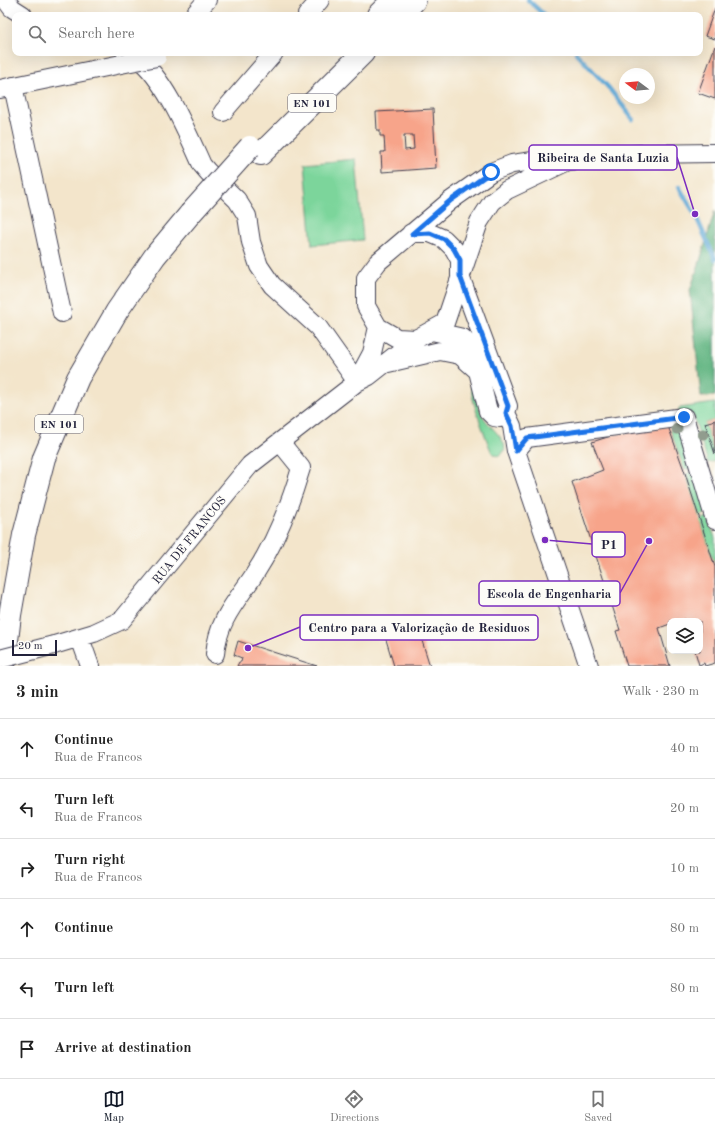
<!DOCTYPE html>
<html lang="en">
<head>
<meta charset="utf-8">
<style>
  :root { --surface:#fff; --page:#f2f2f2; --text:#222; --muted:#767676; --line:#e0e0e0; --accent:#111827 }
  body { margin:0; font-family:"Old Standard TT",serif; background:var(--page); color:var(--text) }
  .controls { position:absolute; right:12px; bottom:12px; display:grid; overflow:hidden; border-radius:8px; box-shadow:0 4px 16px #0002 }
  .controls button { width:36px; height:36px; display:grid; place-items:center; padding:0; border:0; border-bottom:1px solid var(--line); background:var(--surface); color:var(--text); font:20px sans-serif }
  .compass { position:absolute; left:619px; top:68px; width:36px; height:36px; border-radius:50%; background:var(--surface); box-shadow:0 4px 16px #0002; rotate:286deg }
  .scale { position:absolute; left:12px; bottom:10px; width:45px; box-sizing:border-box; padding-left:4px; border:2px solid #22223b; border-top:0; font-size:11px; line-height:14px; white-space:nowrap; color:#22223b; -webkit-text-stroke:3px #fdfcf7; paint-order:stroke }
  .stop { position:absolute; width:12px; height:12px; margin:-9px; border:3px solid #1a73e8; border-radius:50%; background:#fff }
  .stop.end { background:#1a73e8; border-color:#fff; box-shadow:0 1px 4px #0008 }
  .list { margin:0; padding:0; list-style:none }
  h2 { display:flex; justify-content:space-between; align-items:center; height:52px; margin:0; padding:0 16px; font-size:17px }
  h2 small { font-size:13px; font-weight:400; color:var(--muted) }
  .list li { display:grid; grid-template-columns:26px 1fr auto; gap:12px; align-items:center; box-sizing:border-box; height:60px; padding:0 16px; border-top:1px solid var(--line) }
  .list b { display:block; font-size:15px; white-space:nowrap }
  .list p { margin:0; font-size:13px; white-space:nowrap; color:var(--muted) }
  .list em { font-size:13px; font-style:normal; color:var(--muted) }
  .icon { flex:none; width:22px; height:22px; fill:none; stroke:currentColor; stroke-width:2; stroke-linecap:round; stroke-linejoin:round }
  .map { position:relative; flex:none; width:715px; height:666px; overflow:hidden }
  .search { position:absolute; background:var(--surface); box-shadow:0 4px 16px #0002; left:12px; right:12px; top:12px; height:44px; display:flex; align-items:center; gap:10px; box-sizing:border-box; padding:0 14px; border-radius:8px; color:var(--muted); font-size:15px }
  .sheet { height:412px; background:var(--surface) }
  nav { display:flex; justify-content:space-around; align-items:center; box-sizing:border-box; height:56px; border-top:1px solid var(--line); background:var(--surface); font-size:11px; color:var(--muted) }
  nav a { display:grid; justify-items:center; gap:2px }
  nav .on { color:var(--accent) }
  .map>svg:first-child { display:block }
</style>
</head>
<body>
<div class="map">
<svg width="715" height="666" viewBox="0 0 715 666">
  <rect width="100%" height="100%" fill="#fdfcf7"/>
  <filter id="ink" filterUnits="userSpaceOnUse"><feTurbulence type="fractalNoise" baseFrequency=".025" numOctaves="2"/><feDisplacementMap in="SourceGraphic" scale="8" xChannelSelector="R" yChannelSelector="G"/><feConvolveMatrix kernelMatrix="1 2 1 2 8 2 1 2 1" color-interpolation-filters="sRGB"/></filter>
  <filter id="wash" filterUnits="userSpaceOnUse"><feTurbulence type="fractalNoise" baseFrequency=".012" numOctaves="4" result="noise"/><feDisplacementMap in="SourceGraphic" scale="16" xChannelSelector="R" yChannelSelector="G"/><feGaussianBlur stdDeviation="0.9" result="paint"/><feColorMatrix in="noise" values="0 0 0 0 0 0 0 0 0 0 0 0 0 0 0 0 0 1.4 0 .05"/><feComposite in="paint" operator="in"/></filter>
  <g filter="url(#wash)">
    <rect width="100%" height="100%" fill="#f3e5cb"/>
    <path fill="#7bd59b" stroke="#4e7c6b" d="M356 159 363 240 312 245 305 164Z
      M471 385 473 388C477 398 479 410 484 418 490 428 516 446 499 456L494 455 491 451C486 438 470 398 471 385Z
      M715 403V420L705 423 715 455V461L708 463 693 415 679 413V408Z
      M680 426 693 467 684 470 670 430Z
      M694 471 706 513 699 517 686 474Z
      M708 517 715 538V561H713L700 520Z"/>
    <path fill="#64b683" stroke="#436c5f" d="M715 210V396L701 397 690 290 700 261Z"/>
    <g fill="none" stroke-linecap="round" stroke-linejoin="round">
      <path stroke="#5da7d5" stroke-width="4.5" d="M528 0 544 15
        M576 53 608 87 633 119
        M679 187 695 214 715 259"/>
    </g>
    <g id="blocks">
      <path fill="#f7a48a" fill-rule="evenodd" d="M715 8V39L705 36Z
        M715 46V99L698 93Z
        M433 109 436 168 382 172 381 152H385L384 136H380V130H377L376 112ZM404 135H413L414 149 405 150Z
        M715 420V454L705 423Z
        M668 426 684 470 715 567V663L705 666 704 663 699 665 695 651H700V621H685V619L679 621H670V624L659 628 670 666H627L616 631 620 630 572 482 603 470 592 442 614 435Z
        M416 622 430 666H394L384 633Z
        M238 641 317 666H237L239 662H241L242 658 234 655Z"/>
    </g>
  </g>
  <g filter="url(#ink)">
    <use href="#blocks" fill-opacity="0" stroke="#413f51" stroke-width="1"/>
    <g fill="none" stroke-linecap="round" stroke-linejoin="round">
      <g stroke="#413f51" stroke-width="20">
        <path id="minor" d="M6 0 12 8 23 15
          M194 15 207 0
          M307 15 320 0
          M126 53C129 54 134 56 137 58 164 77 188 134 202 165L208 172 237 200 247 216 251 242 259 266 272 285 318 327 357 382
          M13 86 62 313
          M0 89 121 64
          M223 112 274 53
          M432 331 463 338 474 352 478 371
          M416 339 397 338 378 327 366 306V278L378 262 450 201 491 172 512 164 540 160 568 161 640 154 715 153
          M388 363 440 351 460 355 478 371 488 411 494 417 500 418 506 413 508 406 460 276V260L454 249 444 239 430 233H411
          M357 381 372 353 378 327
          M506 413 512 426 516 451 589 666
          M516 451 527 438 684 417 715 520
          M80 638 90 666
          M54 645 94 633 122 620 250 465 357 382 369 376 416 339 445 323 479 222 492 202 507 190 568 161
          M215 654C218 620 236 602 254 575 275 543 290 505 301 468L280 442"/>
      </g>
      <g stroke="#413f51" stroke-width="24">
        <path id="highway" d="M378 15 393 0
          M401 15 415 0
          M261 154 363 53
          M4 666 10 615 24 535 44 458 78 378 117 311 155 256 190 214"/>
      </g>
      <use href="#minor" stroke="#fff" stroke-width="18"/>
      <use href="#highway" stroke="#fff" stroke-width="22"/>
      <g stroke="#413f51" stroke-width="20" stroke-linecap="butt">
        <path id="minor-bridge" d="M121 64 157 57
          M0 659 54 645"/>
      </g>
      <g stroke="#413f51" stroke-width="24" stroke-linecap="butt">
        <path id="highway-bridge" d="M190 214 250 147"/>
      </g>
      <use href="#minor-bridge" stroke="#fff" stroke-width="18"/>
      <use href="#highway-bridge" stroke="#fff" stroke-width="22"/>
    </g>
    <g fill="#919c8e">
      <circle cx="677" cy="429" r="5.5"/>
      <circle cx="703" cy="434" r="5.5"/>
    </g>
  </g>
  <g fill="none" stroke-linecap="round" stroke-linejoin="round" filter="url(#ink)">
    <path stroke="#1a73e8" stroke-width="5" d="M491 172 450 201 412 234 430 233 444 239 454 249 460 260V276L508 406 506 413 512 426 516 451 527 438 684 417"/>
  </g>
  <g text-anchor="middle" stroke-width="3" stroke-linejoin="round" paint-order="stroke">
    <g fill="#fdfcf7" stroke="#646373" stroke-width="1">
      <rect x="288" y="94" width="48" height="18" rx="3"/>
      <rect x="35" y="415" width="48" height="18" rx="3"/>
    </g>
    <g font-size="11" font-weight="bold" fill="#22223b">
      <text x="312" y="107">EN 101</text>
      <text x="59" y="428">EN 101</text>
    </g>
    <g font-size="12" fill="#22223b" stroke="#fdfcf7">
      <text transform="translate(189 540) rotate(-51)" y="4">RUA DE FRANCOS</text>
    </g>
  </g>
  <path fill="none" stroke="#7b2cbf" stroke-width="1.5" d="M695 214L677 157M545 540L592 544M649 541L620 593M248 648L300 627"/>
  <g fill="#7b2cbf" stroke="#fdfcf7" stroke-width="1.5">
    <circle cx="695" cy="214" r="4"/>
    <circle cx="545" cy="540" r="4"/>
    <circle cx="649" cy="541" r="4"/>
    <circle cx="248" cy="648" r="4"/>
  </g>
  <g fill="#fdfcf7" stroke="#7b2cbf" stroke-width="1.5">
    <rect x="529" y="145" width="148" height="25" rx="4"/>
    <rect x="592" y="532" width="33" height="25" rx="4"/>
    <rect x="479" y="581" width="141" height="25" rx="4"/>
    <rect x="300" y="615" width="238" height="25" rx="4"/>
  </g>
  <g font-size="13" text-anchor="middle" font-weight="bold" fill="#22223b">
    <text x="603" y="162">Ribeira de Santa Luzia</text>
    <text x="609" y="549">P1</text>
    <text x="549" y="598">Escola de Engenharia</text>
    <text x="419" y="632">Centro para a Valorização de Residuos</text>
  </g>
</svg>
<div class="controls">
<button><svg class="icon" aria-label="layers" viewBox="0 0 24 24"><path d="M12 4l9 5-9 5-9-5zM3 14l9 5 9-5"/></svg></button>
</div>
<svg class="compass" viewBox="-18 -18 36 36"><path d="M0-13l5 13h-10z" fill="#e53935"/><path d="M0 13l5-13h-10z" fill="#767676"/></svg>
<div class="scale">20 m</div>
<div class="stop" style="left:491px;top:172px"></div>
<div class="stop end" style="left:684px;top:417px"></div>
<div class="search"><svg class="icon" aria-label="search" viewBox="0 0 24 24"><circle cx="10" cy="10" r="6"/><path d="M15 15l6 6"/></svg>Search here</div>
</div>
<section class="sheet">
<h2>3 min<small>Walk · 230 m</small></h2>
<ul class="list">
<li><svg class="icon" aria-label="ahead" viewBox="0 0 24 24"><path d="M12 20V5M6 11l6-6 6 6"/></svg><div><b>Continue</b><p>Rua de Francos</p></div><em>40 m</em></li>
<li><svg class="icon" aria-label="left" viewBox="0 0 24 24"><path d="M17 20v-9H6M10 6l-5 5 5 5"/></svg><div><b>Turn left</b><p>Rua de Francos</p></div><em>20 m</em></li>
<li><svg class="icon" aria-label="right" viewBox="0 0 24 24"><path d="M7 20v-9h11M14 6l5 5-5 5"/></svg><div><b>Turn right</b><p>Rua de Francos</p></div><em>10 m</em></li>
<li><svg class="icon" aria-label="ahead" viewBox="0 0 24 24"><path d="M12 20V5M6 11l6-6 6 6"/></svg><div><b>Continue</b></div><em>80 m</em></li>
<li><svg class="icon" aria-label="left" viewBox="0 0 24 24"><path d="M17 20v-9H6M10 6l-5 5 5 5"/></svg><div><b>Turn left</b></div><em>80 m</em></li>
<li><svg class="icon" aria-label="arrive" viewBox="0 0 24 24"><path d="M6 21V4h12l-3 4 3 4H6"/></svg><div><b>Arrive at destination</b></div></li>
</ul>
</section>
<nav>
<a class="on"><svg class="icon" aria-label="map" viewBox="0 0 24 24"><path d="M3 6l6-2 6 2 6-2v14l-6 2-6-2-6 2zM9 4v14M15 6v14"/></svg>Map</a>
<a><svg class="icon" aria-label="directions" viewBox="0 0 24 24"><path d="M12 3l9 9-9 9-9-9zM9 14v-3h6M13 9l2 2-2 2"/></svg>Directions</a>
<a><svg class="icon" aria-label="saved" viewBox="0 0 24 24"><path d="M7 4h10v16l-5-4-5 4z"/></svg>Saved</a>
</nav>
</body>
</html>
